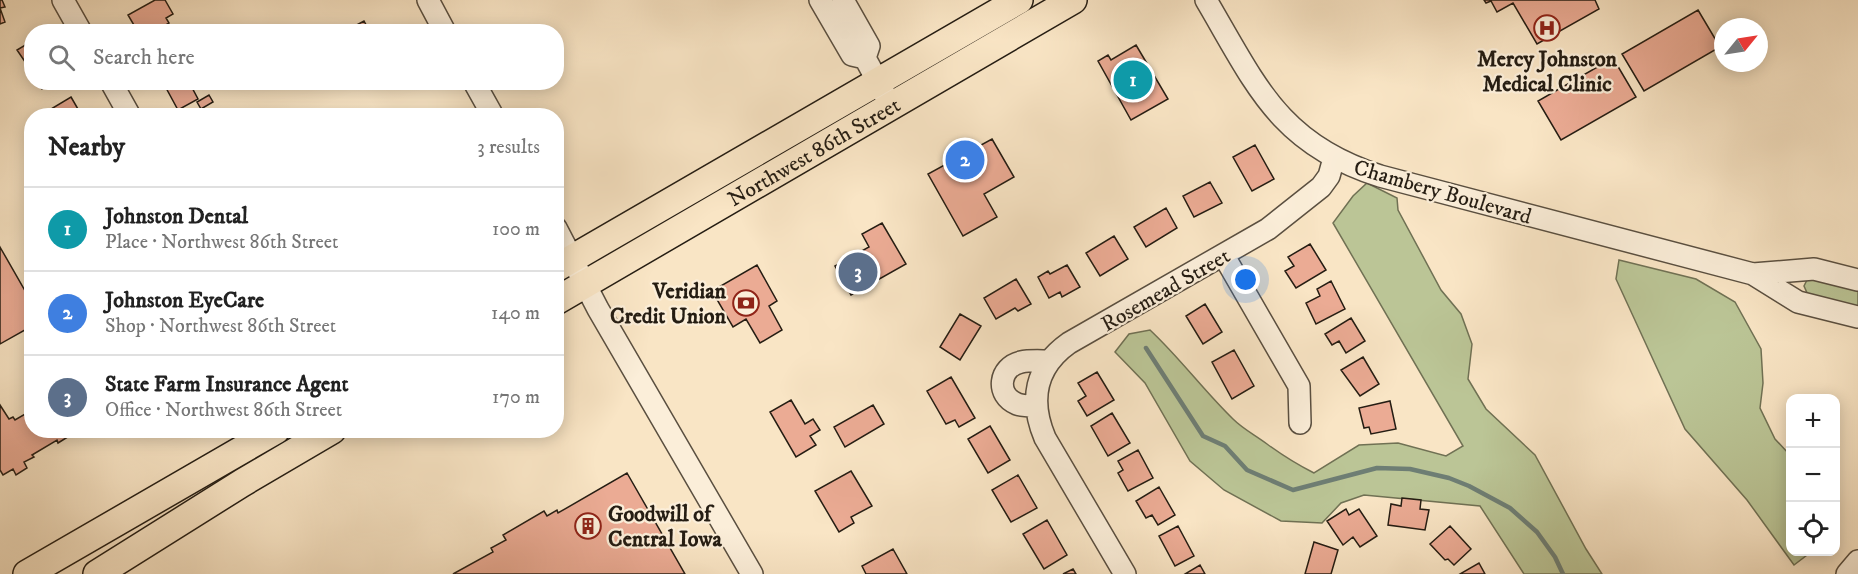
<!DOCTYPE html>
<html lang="en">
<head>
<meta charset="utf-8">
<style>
  :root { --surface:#fff; --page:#f2f2f2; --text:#222; --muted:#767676; --line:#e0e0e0; --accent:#b45309 }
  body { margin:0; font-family:"IM FELL DW Pica",serif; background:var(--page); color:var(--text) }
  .controls { position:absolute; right:18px; bottom:18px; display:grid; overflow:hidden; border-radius:12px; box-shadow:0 3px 15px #0003 }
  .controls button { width:54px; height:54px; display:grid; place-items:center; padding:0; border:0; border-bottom:2px solid var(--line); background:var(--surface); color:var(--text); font:30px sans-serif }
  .compass { position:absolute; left:1714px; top:18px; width:54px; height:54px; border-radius:50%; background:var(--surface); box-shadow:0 3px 15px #0003; rotate:60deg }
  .you { position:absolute; left:1246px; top:280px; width:21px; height:21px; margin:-15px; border:4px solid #fff; border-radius:50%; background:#1a73e8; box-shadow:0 0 0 9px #1a73e833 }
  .badge { display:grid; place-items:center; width:39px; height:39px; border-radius:50%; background:var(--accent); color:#fff; font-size:20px; font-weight:700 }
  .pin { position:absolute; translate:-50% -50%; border:3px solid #fff; box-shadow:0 2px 6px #0006 }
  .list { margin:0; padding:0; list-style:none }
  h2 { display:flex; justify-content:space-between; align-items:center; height:78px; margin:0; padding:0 24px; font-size:26px }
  h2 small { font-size:20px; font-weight:400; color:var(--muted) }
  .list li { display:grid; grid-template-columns:39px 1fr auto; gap:18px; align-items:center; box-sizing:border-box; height:84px; padding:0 24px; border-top:2px solid var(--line) }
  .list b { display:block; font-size:22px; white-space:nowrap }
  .list p { margin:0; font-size:20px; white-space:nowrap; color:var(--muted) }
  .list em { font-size:20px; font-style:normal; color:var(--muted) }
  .icon { flex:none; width:33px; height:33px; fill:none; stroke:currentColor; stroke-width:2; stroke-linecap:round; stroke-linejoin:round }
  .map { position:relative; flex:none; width:1858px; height:574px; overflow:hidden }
  .search { position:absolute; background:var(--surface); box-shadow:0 3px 15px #0003; left:24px; top:24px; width:540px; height:66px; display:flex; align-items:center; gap:15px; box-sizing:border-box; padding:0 21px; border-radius:24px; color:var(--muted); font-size:22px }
  .panel { position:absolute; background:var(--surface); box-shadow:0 3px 15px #0003; left:24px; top:108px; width:540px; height:330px; border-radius:24px }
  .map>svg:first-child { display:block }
</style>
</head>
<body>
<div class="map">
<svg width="1858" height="574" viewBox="0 0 1858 574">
  <rect width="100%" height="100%" fill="#f9e5c5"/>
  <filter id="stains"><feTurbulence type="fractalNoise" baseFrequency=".00333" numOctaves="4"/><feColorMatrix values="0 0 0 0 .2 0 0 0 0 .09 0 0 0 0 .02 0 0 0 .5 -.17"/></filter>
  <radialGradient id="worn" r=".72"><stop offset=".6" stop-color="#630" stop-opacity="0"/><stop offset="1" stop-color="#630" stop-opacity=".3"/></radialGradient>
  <path fill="#bbc596" stroke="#707154" stroke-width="1.5" d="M1367 183 1397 198 1398 210 1441 290 1461 314 1472 344 1468 379 1486 409 1535 455 1586 549 1602 574H1524L1480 506 1364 495 1341 503 1322 523 1281 521 1224 490 1190 461 1145 383 1115 352 1129 334 1150 330C1180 358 1204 391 1233 419 1243 429 1255 435 1267 444 1282 455 1296 464 1314 473L1359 445 1398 443 1446 456 1463 446 1333 223 1353 196Z
    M1619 260 1696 279 1735 302 1761 349 1763 383 1760 408 1775 439 1790 455V552H1811L1794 565 1747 500 1685 429 1616 279Z
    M1808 278 1858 287V308L1808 295 1804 286Z"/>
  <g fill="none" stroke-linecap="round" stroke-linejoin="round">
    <path stroke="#6e7e74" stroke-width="4.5" d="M1146 348 1203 436 1225 446 1247 470 1293 490 1377 468 1410 469 1449 478 1469 486 1510 508 1537 532 1555 557 1563 574"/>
  </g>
  <path fill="#ebab94" stroke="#251d13" stroke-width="1.5" d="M0 0H2L5 7 0 8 5 22 0 24Z
    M155 0H165L173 14 166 18 169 23 161 28 163 32H138L128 15Z
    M1484 0H1595L1599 9 1537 44 1513 3 1497 12 1491 1 1486 3Z
    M1698 10 1720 47 1644 91 1622 54Z
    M364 21 370 32H351L349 29Z
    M32 41V72L17 50Z
    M1136 45 1168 99 1131 120 1098 61 1108 55 1111 60Z
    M1613 58 1636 97 1561 140 1538 101Z
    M38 82H53L42 89Z
    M171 82H189L198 99 178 110 165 86Z
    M209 95 213 102 201 109 197 102Z
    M71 97 82 116H55L51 109Z
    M992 139 1014 177 984 194 997 217 963 236 928 174Z
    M1255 145 1274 179 1252 191 1233 157Z
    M1210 182 1222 203 1194 217 1183 196Z
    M1166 208 1177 228 1146 247 1134 227Z
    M882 223 906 264 851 295 835 266 869 247 862 234Z
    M1114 236 1128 259 1100 276 1086 253Z
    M1310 244 1326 270 1296 288 1285 271 1294 266 1288 257Z
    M0 247 32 303V326L0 344Z
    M757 265 777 301 769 306 782 330 760 343 746 319 733 327 712 291Z
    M1067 265 1080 287 1062 297 1060 292 1049 298 1038 277 1048 271 1050 274Z
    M1016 279 1031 304 1018 311 1015 308 996 319 984 298Z
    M1331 281 1345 309 1316 324 1306 303 1320 296 1317 289Z
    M1205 304 1222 332 1203 344 1186 316Z
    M960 314 981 326 960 360 940 347Z
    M1351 318 1365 341 1346 353 1339 341 1332 345 1325 334Z
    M1234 350 1254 386 1232 399 1212 362Z
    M1363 357 1379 384 1360 396 1341 370Z
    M1097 372 1114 400 1087 416 1078 401 1086 396 1078 383Z
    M951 377 975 418 959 427 955 420 946 424 927 391Z
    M791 400 805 424 813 419 820 430 810 436 816 445 796 457 770 412Z
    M1390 401 1396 429 1371 434 1369 427 1364 428 1359 408Z
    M0 405 9 419 13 417 15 420 32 410V430H69L71 435 58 443 57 440 32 455 34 457 24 462 27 468 16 475 13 469 3 475 0 470Z
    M873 405 884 424 845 447 834 427Z
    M1112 413 1130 443 1108 456 1091 426Z
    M990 426 1010 460 988 473 968 439Z
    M1138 450 1153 478 1128 491 1118 473 1123 470 1118 461Z
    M851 471 872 506 851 517 854 523 839 532 815 491Z
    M627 473 685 574H453L493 552 491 548 506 540 503 535 544 511 547 516 557 510 558 513Z
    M1018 475 1037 508 1011 522 992 490Z
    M1159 487 1175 515 1158 525 1152 515 1146 518 1136 501Z
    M1402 498 1421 500 1420 509 1429 510 1425 530 1388 525 1391 504 1401 506Z
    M1346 509 1349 515 1359 509 1377 536 1360 547 1353 537 1343 545 1327 521Z
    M1047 520 1067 555 1044 569 1023 534Z
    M1178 526 1194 556 1175 566 1159 536Z
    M1450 526 1471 549 1454 565 1448 559 1445 560 1430 544Z
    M1314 542 1338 550 1331 574H1305Z
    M893 549 907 574H866L862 566Z
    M1479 563 1485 574H1460Z
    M1200 565 1205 574H1185Z
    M1073 569 1076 574H1063Z"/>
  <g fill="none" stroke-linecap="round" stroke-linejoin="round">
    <g stroke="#5a4f40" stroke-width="24">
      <path id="minor" d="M63 0 81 32
        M428 0 445 32
        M820 0 852 55 865 58
        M843 0 869 46 865 58 885 95
        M1206 0C1256 85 1279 144 1380 176L1753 274 1798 302 1858 317
        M111 82 130 116
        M474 82 493 116
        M556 228 598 309 752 574
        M1224 256 1299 386 1300 423
        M1753 274 1814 269 1858 280
        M1036 406C1030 406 1022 406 1017 404 995 395 999 367 1021 362 1030 360 1041 361 1050 361
        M1125 574 1045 438C1029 400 1035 367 1069 343L1268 229 1321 187 1329 176 1334 158
        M1847 574 1858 561"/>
    </g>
    <g stroke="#251d13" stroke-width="30">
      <g id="major">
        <path d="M556 268 1019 0"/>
        <path id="s1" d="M556 301 1073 0"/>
        <path d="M27 574 276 430"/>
        <path d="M97 574 242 483 332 430"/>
      </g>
    </g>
    <use href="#minor" stroke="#fbeed9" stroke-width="21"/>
    <use href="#major" stroke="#f9e5c5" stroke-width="27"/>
  </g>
  <defs>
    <g id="hospital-ring" transform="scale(1.35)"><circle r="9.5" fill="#fbeed9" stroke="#8f2418" stroke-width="1.5"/><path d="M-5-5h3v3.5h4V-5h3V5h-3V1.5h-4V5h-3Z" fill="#8f2418"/></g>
    <g id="bank-ring" transform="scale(1.35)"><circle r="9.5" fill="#fbeed9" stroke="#8f2418" stroke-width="1.5"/><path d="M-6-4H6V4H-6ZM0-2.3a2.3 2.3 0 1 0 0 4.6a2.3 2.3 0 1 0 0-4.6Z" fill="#8f2418"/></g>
    <g id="building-ring" transform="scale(1.35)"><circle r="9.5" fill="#fbeed9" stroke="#8f2418" stroke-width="1.5"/><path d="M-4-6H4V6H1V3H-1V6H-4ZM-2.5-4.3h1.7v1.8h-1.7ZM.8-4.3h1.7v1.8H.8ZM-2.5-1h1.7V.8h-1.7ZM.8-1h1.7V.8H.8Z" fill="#8f2418"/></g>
  </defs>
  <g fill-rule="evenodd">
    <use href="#hospital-ring" x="1547" y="28"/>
    <use href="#bank-ring" x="746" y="303"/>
    <use href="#building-ring" x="588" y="526"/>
  </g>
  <g text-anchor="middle" stroke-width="4.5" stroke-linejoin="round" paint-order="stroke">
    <g font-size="22" font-weight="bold" fill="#251d13" stroke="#fbeed9">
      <text x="1547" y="66">Mercy Johnston<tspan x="1547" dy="25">Medical Clinic</tspan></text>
      <text x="726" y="298" text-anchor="end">Veridian<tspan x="726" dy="25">Credit Union</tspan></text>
      <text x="608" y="521" text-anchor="start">Goodwill of<tspan x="608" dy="25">Central Iowa</tspan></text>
    </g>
    <g font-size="22" fill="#251d13" stroke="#fbeed9">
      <text dy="8" stroke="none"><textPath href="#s1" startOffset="298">Northwest 86th Street</textPath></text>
      <text transform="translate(1443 191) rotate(16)" y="8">Chambery Boulevard</text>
      <text transform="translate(1165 289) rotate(-30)" y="8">Rosemead Street</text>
    </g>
  </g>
  <rect width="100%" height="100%" filter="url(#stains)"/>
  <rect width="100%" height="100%" fill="url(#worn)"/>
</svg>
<div class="controls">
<button>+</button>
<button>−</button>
<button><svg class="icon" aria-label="locate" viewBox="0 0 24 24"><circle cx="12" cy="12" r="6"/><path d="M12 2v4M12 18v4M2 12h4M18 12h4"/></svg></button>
</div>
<svg class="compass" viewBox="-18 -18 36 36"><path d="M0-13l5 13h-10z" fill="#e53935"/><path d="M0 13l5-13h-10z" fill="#767676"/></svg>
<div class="you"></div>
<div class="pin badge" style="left:1133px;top:80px;background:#0f9aa8">1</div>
<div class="pin badge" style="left:965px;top:160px;background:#3f7fe0">2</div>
<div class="pin badge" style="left:858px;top:272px;background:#5c6f8a">3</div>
<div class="search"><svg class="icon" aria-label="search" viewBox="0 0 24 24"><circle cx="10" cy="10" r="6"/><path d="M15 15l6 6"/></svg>Search here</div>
<section class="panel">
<h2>Nearby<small>3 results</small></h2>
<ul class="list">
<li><span class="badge" style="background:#0f9aa8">1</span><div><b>Johnston Dental</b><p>Place · Northwest 86th Street</p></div><em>100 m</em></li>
<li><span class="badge" style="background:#3f7fe0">2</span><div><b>Johnston EyeCare</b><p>Shop · Northwest 86th Street</p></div><em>140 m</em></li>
<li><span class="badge" style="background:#5c6f8a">3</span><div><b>State Farm Insurance Agent</b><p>Office · Northwest 86th Street</p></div><em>170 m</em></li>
</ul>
</section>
</div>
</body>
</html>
